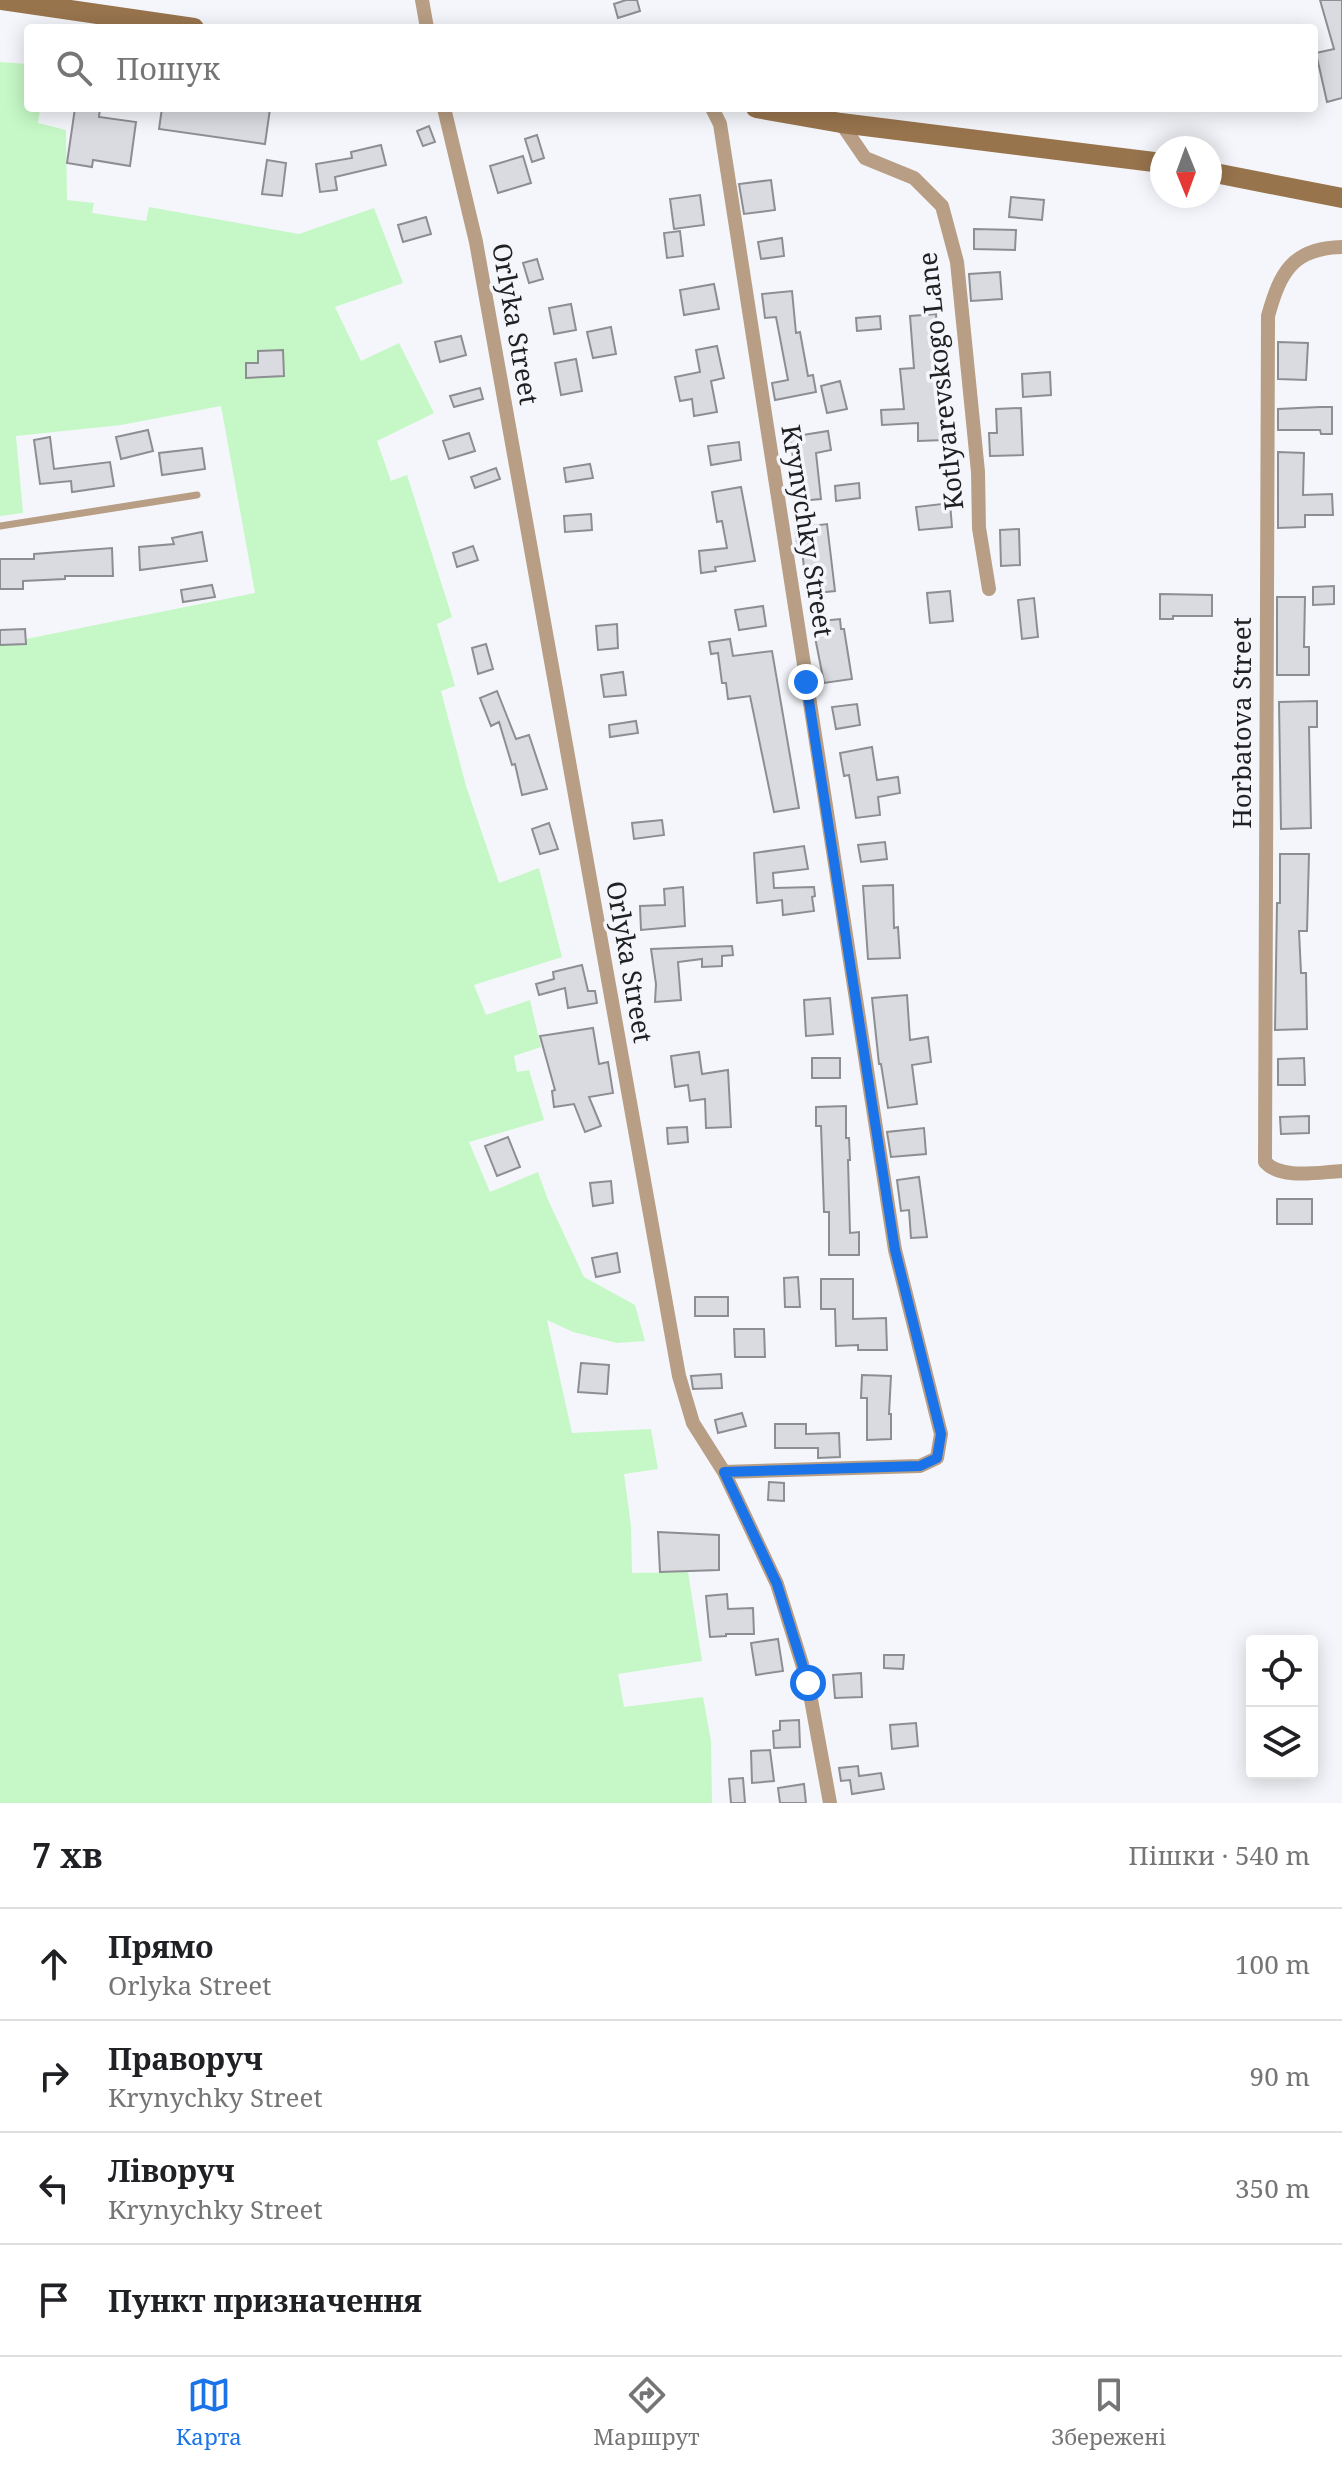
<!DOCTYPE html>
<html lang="uk">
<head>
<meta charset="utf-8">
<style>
  :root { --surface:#fff; --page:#f6f6f6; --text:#202124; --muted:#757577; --line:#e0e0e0; --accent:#1a73e8 }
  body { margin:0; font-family:"Noto Serif",serif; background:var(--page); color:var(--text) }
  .controls { position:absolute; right:24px; bottom:24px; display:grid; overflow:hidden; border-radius:8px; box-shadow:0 4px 20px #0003 }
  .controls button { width:72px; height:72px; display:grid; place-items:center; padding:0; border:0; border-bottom:2px solid var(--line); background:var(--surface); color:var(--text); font:40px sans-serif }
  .compass { position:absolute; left:1150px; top:136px; width:72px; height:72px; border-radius:50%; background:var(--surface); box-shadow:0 4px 20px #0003; rotate:179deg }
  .stop { position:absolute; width:24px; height:24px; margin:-18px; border:6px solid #1a73e8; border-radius:50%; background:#fff }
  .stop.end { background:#1a73e8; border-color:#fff; box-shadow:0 2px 8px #0008 }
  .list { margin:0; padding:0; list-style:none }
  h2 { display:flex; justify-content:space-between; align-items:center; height:104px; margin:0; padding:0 32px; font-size:34px }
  h2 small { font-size:26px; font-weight:400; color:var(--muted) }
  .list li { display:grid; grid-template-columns:52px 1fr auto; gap:24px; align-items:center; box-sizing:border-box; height:112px; padding:0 32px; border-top:2px solid var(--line) }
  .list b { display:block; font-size:30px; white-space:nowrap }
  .list p { margin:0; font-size:26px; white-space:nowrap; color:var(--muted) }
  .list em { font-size:26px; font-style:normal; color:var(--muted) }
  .icon { flex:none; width:44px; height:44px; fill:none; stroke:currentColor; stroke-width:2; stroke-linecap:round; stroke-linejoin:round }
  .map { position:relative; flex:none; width:1342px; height:1803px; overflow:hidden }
  .search { position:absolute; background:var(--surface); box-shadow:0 4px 20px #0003; left:24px; right:24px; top:24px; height:88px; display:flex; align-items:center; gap:20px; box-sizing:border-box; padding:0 28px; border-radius:8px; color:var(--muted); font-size:30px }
  .sheet { height:552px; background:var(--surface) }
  nav { display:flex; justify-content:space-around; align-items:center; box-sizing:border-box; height:112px; border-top:2px solid var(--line); background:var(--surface); font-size:22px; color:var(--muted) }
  nav a { display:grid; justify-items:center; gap:4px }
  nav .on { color:var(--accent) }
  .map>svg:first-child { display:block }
</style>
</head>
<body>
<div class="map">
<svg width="1342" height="1803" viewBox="0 0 1342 1803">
  <rect width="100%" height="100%" fill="#f5f6fb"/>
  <path fill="#c5f8c6" d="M0 62 28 64V108H40L38 123 66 130 67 200 94 203 92 213 146 221 149 207 299 234 374 208 403 283 335 307 361 361 399 343 434 413 377 441 391 481 407 475 452 617 437 624 455 686 441 691 466 786 499 883 539 868 562 957 474 985 486 1015 530 1000 541 1047 514 1056 517 1072 529 1070 544 1120 469 1142 490 1192 538 1172 548 1200 584 1277 635 1305 645 1341 617 1343 573 1332 547 1320 572 1433 651 1429 658 1469 624 1474 631 1526 632 1573 688 1572 702 1661 618 1674 624 1707 703 1697 711 1741 712 1803H0V641L26 639 255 593 221 406 121 425 16 436 23 513 0 516Z"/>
  <path fill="#dadbe0" stroke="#8d8e92" stroke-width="2" d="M626 0H637L640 11 618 18 614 4Z
    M1320 0H1342V98L1327 102 1316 53 1334 49Z
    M75 108H100L99 117 136 122 130 166 93 160 92 167 67 163Z
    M162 108 270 109 265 144 159 129Z
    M429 126 435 142 423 146 417 131Z
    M537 135 544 158 532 162 525 139Z
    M381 145 386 165 335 177 337 190 320 192 316 164 352 158 351 152Z
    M523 156 531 183 498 193 490 166Z
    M267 160 286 163 282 196 262 194Z
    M771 180 775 210 744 214 739 184Z
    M700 195 704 225 674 229 670 199Z
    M1011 197 1044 200 1042 220 1009 217Z
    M426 217 431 234 403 242 398 225Z
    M974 229 1016 230 1015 250 974 249Z
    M680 231 683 256 667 258 664 233Z
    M782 238 784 256 761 259 758 242Z
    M537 259 543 279 529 283 523 263Z
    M1000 272 1002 299 971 301 969 274Z
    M714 284 719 309 684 315 680 290Z
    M792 291 796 333 800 332 808 376 813 375 816 392 775 400 772 383 788 380 776 317 765 318 762 294Z
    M571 304 576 330 554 334 549 308Z
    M936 314 945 440 918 441V423L882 425 881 410 904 409 900 369 914 368 910 316Z
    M880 316 881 329 857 331 856 318Z
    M611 327 616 354 593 358 587 332Z
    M461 336 466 355 440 362 435 342Z
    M1278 342 1308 343 1306 380 1278 379Z
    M717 346 724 378 711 381 717 412 694 416 692 399 680 401 675 377 700 372 696 350Z
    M283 350 284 376 246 378V363H258V351Z
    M576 359 582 391 561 395 555 363Z
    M1050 372 1051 395 1023 397 1022 374Z
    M840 381 847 409 827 413 821 386Z
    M480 388 483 399 454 407 450 396Z
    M1320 407H1332V434H1321L1320 430H1278V409Z
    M1021 408 1023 455 990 456 989 433H997L996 409Z
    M148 430 153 451 121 459 116 437Z
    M828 431 831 450 816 453 821 499 799 501 790 437Z
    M469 433 475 451 449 459 443 441Z
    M50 437 54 469 110 462 114 486 72 492 71 481 40 484 34 440Z
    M739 442 741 460 711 465 708 446Z
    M202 448 205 469 162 475 159 453Z
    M1278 452 1304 453 1303 495 1332 494 1333 515H1305V527L1278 528Z
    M590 464 593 478 566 482 564 468Z
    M496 468 500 479 475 488 471 477Z
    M859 483 860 498 836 501 835 486Z
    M741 487 755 561 715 567 716 571 701 573 699 551 727 548 722 521 717 522 712 492Z
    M950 503 952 527 919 530 916 507Z
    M591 514 592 530 565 532 564 516Z
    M827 524 835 591 807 594 802 550H798L795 528Z
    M1019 529 1020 565 1001 566 1000 530Z
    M202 532 207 561 140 570 139 547 174 544 172 538Z
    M473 546 478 560 457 567 453 553Z
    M112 548 113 576H65V579L23 581V589H0V559H34V554Z
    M212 585 215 597 183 602 181 590Z
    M1334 586V604L1313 605V587Z
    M950 591 953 621 930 623 927 593Z
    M1160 594 1212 595V616H1173V619H1160Z
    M1277 597H1305L1304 647H1309V675H1277Z
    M1034 598 1038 637 1022 639 1018 600Z
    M763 606 766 626 739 630 735 610Z
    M840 619 841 629H844L852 679 824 683 812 622Z
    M617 624 618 648 598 650 596 626Z
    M25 629 26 644 0 645V630Z
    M730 639 733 656 772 651 799 808 774 812 750 696 728 699 726 683H722L718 653 711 654 709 642Z
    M486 644 493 669 478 674 472 648Z
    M623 672 626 695 604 697 601 675Z
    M497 691 516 739 529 735 547 789 522 795 515 764 512 765 499 722 491 726 480 698Z
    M1317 701V727H1309L1311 828 1281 829 1279 702Z
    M857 704 860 725 836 729 832 707Z
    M636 721 638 733 610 737 609 725Z
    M872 747 877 780 898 777 900 793 878 797 880 815 856 818 849 775 844 776 840 753Z
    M662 820 664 835 634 839 632 823Z
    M549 823 558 849 540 854 532 829Z
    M885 842 887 859 861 862 858 845Z
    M804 846 808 869 773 873 774 888 814 887 815 896 812 897 814 911 783 915 782 900 757 903 754 853Z
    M1280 854H1309L1307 931H1299L1301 973H1306L1307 1029 1275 1030 1277 903H1280Z
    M893 885 894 928 898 927 900 958 868 959 863 886Z
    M683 887 685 926 641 930 640 906 665 905 664 889Z
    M732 946 733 955 722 956V966L702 967V959L678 962 681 1000 655 1002 656 984 651 949Z
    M582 965 588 991H595L597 1003 568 1008 565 988 539 995 536 984 554 979 553 972Z
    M907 995 910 1040 928 1037 931 1062 912 1065 917 1104 888 1108 881 1064H879L872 998Z
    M830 998 833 1034 806 1036 804 1000Z
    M593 1028 599 1064 608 1062 613 1093 589 1097 601 1126 585 1132 574 1104 554 1107 552 1091 555 1090 540 1036Z
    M699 1052 702 1074 728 1070 731 1127 706 1128 705 1099 690 1101 688 1085 675 1087 671 1056Z
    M812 1058H840V1078H812Z
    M1304 1058 1305 1085H1278V1059Z
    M846 1106V1138H849L850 1160H848L850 1233 859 1232V1255H829V1212H824L821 1126H816V1107Z
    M1309 1116V1133L1281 1134 1280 1117Z
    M687 1127 688 1142 668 1144 667 1128Z
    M924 1128 926 1154 891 1157 887 1132Z
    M508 1137 520 1167 497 1176 485 1146Z
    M919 1177 927 1237 911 1238 909 1210 901 1211 897 1180Z
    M611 1181 613 1203 593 1206 590 1183Z
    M1277 1199H1312V1224H1277Z
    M617 1253 620 1272 596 1277 592 1258Z
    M798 1277 800 1307H785L784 1278Z
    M821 1279H853V1319L886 1318 887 1350H858V1345L836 1346 835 1309H821Z
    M695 1297H728V1316H695Z
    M734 1329H764L765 1357H735Z
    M581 1363 609 1365 607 1394 578 1392Z
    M721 1374 722 1388 693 1389 691 1376Z
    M862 1375 891 1376 889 1414H891V1439L867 1440V1398H861Z
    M742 1413 746 1426 718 1433 715 1420Z
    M775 1424H806V1434L839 1433 840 1457 818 1458V1448H775Z
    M769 1482 784 1483V1501L768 1500Z
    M658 1532 719 1535V1570L660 1572Z
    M727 1594 728 1609 753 1608 754 1634H726V1636L710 1637 706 1596Z
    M778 1639 783 1671 756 1675 751 1643Z
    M884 1655H904L903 1669 884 1668Z
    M861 1673 862 1697 835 1698 833 1675Z
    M799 1720 800 1747 774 1748 773 1731 780 1730V1721Z
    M916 1723 918 1746 892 1749 890 1725Z
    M770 1750 774 1781 752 1783 751 1751Z
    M858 1766 859 1776 881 1773 884 1789 852 1794 850 1780 841 1781 839 1768Z
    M743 1778 745 1803H731L729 1779Z
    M804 1784 806 1803H780L778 1788Z"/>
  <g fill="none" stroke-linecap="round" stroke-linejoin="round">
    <path stroke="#b79e84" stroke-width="7" d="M0 526 197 495"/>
    <path stroke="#b79e84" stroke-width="14" d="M422 0 427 28
      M444 108 476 242 679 1376 693 1423 724 1472 777 1584 808 1683 830 1803
      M712 108 720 124 895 1250 941 1434 937 1458 920 1466 724 1472
      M841 123 865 158 914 178 942 206 957 262 978 472 979 528 989 589
      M1342 247C1292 248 1280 273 1268 316L1265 1162C1281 1180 1319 1172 1342 1171"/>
    <path stroke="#98744d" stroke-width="20" d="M2 0 194 28
      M756 108 841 123 1162 163
      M1210 172 1342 198"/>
  </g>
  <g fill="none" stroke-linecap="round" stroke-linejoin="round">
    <path stroke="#1a73e8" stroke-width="10" d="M806 682 895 1250 941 1434 937 1458 920 1466 724 1472 777 1584 808 1683"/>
  </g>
  <g text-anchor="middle" stroke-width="7" stroke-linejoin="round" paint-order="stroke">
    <g font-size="26" fill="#202122" stroke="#f5f6fb">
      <text transform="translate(515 324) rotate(80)" y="9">Orlyka Street</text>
      <text transform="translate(941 381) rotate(-96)" y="9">Kotlyarevskogo Lane</text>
      <text transform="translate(807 531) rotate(81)" y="9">Krynychky Street</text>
      <text transform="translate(1242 723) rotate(-90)" y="9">Horbatova Street</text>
      <text transform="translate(629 962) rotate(80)" y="9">Orlyka Street</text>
    </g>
  </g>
</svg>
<div class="controls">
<button><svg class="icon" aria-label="locate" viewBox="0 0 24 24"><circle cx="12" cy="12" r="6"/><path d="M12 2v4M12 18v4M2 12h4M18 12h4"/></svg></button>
<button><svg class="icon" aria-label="layers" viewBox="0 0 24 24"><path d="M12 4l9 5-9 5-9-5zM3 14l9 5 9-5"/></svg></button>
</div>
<svg class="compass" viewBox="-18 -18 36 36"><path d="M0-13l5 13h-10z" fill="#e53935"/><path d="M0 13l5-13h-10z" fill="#757577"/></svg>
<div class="stop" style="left:808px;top:1683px"></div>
<div class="stop end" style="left:806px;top:682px"></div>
<div class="search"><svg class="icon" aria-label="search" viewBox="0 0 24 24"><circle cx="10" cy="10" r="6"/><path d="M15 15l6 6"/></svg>Пошук</div>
</div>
<section class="sheet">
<h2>7 хв<small>Пішки · 540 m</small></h2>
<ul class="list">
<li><svg class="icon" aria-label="ahead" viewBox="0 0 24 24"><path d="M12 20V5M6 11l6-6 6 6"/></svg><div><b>Прямо</b><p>Orlyka Street</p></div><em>100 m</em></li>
<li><svg class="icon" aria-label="right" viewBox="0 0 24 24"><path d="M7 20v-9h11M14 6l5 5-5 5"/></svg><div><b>Праворуч</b><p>Krynychky Street</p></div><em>90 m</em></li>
<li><svg class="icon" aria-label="left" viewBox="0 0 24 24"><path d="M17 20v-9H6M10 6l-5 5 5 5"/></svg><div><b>Ліворуч</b><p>Krynychky Street</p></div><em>350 m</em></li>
<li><svg class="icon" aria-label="arrive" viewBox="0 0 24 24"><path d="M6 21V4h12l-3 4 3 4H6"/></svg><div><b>Пункт призначення</b></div></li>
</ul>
</section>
<nav>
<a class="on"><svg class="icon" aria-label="map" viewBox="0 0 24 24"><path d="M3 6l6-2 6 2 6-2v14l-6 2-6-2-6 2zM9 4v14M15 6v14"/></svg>Карта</a>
<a><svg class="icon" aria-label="directions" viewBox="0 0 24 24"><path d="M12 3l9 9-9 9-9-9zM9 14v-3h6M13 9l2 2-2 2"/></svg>Маршрут</a>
<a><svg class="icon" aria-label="saved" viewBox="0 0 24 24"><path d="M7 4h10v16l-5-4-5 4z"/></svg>Збережені</a>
</nav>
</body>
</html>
